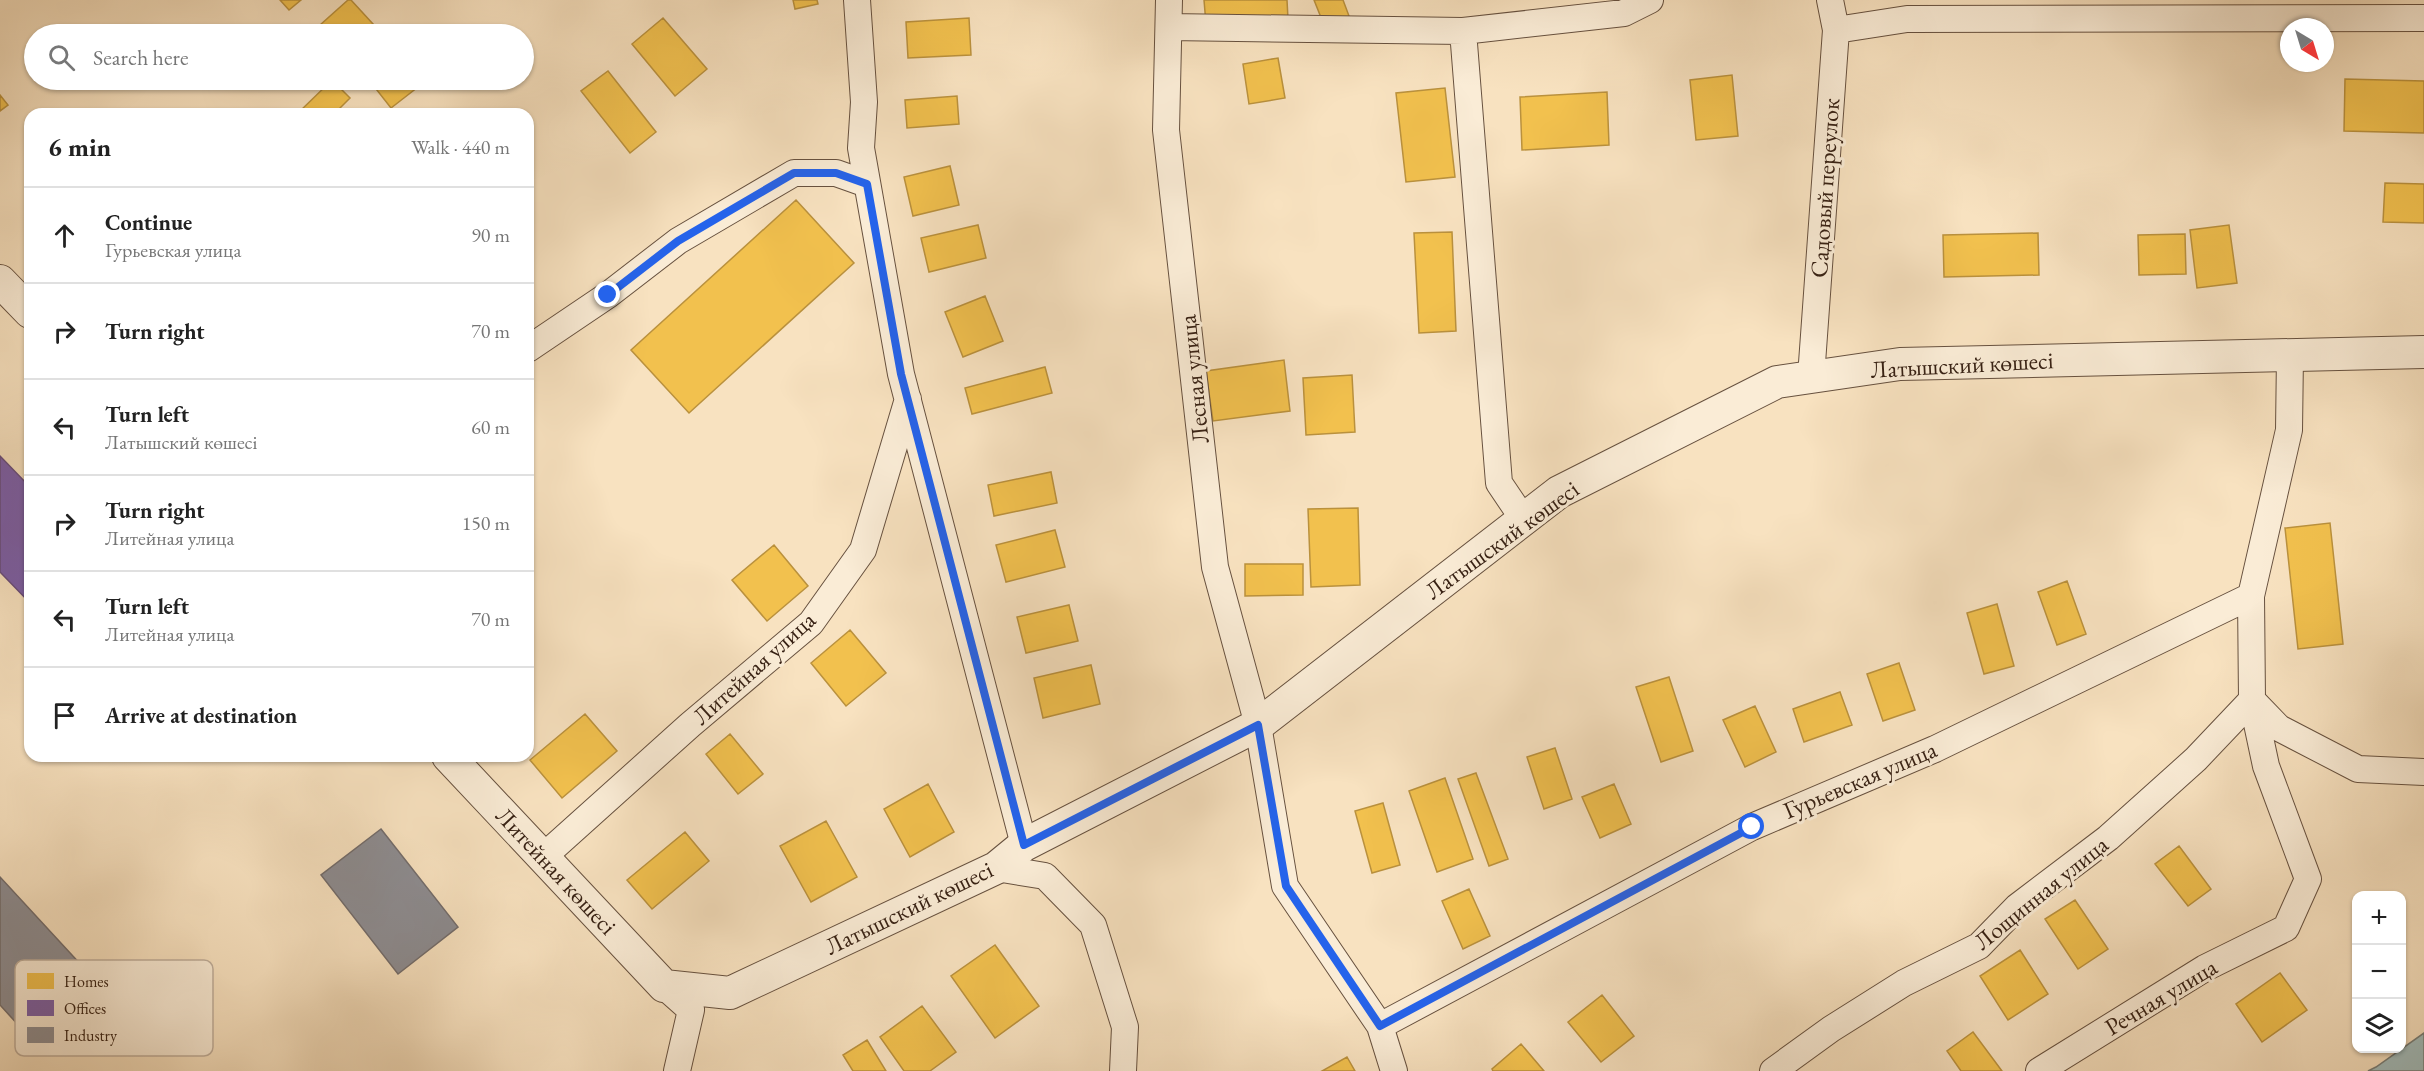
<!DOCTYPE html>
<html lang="en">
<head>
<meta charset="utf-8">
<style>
  :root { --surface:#fff; --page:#f6f6f6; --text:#222; --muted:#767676; --line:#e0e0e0 }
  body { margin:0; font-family:"EB Garamond",serif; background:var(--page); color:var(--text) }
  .controls { position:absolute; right:18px; bottom:18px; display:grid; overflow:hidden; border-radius:12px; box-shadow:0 2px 4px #0004 }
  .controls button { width:54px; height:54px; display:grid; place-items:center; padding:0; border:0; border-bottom:2px solid var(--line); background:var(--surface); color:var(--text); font:30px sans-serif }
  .compass { position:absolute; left:2280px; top:18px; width:54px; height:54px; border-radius:50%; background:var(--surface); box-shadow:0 2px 4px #0004; rotate:142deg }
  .stop { position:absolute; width:18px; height:18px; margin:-14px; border:4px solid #2563eb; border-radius:50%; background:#fff }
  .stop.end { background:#2563eb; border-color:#fff; box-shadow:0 2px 6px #0008 }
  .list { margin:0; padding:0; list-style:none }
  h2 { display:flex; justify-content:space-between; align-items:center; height:78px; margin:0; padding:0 24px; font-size:26px }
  h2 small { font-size:20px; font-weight:400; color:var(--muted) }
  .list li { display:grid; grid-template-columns:39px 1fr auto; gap:18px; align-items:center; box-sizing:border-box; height:96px; padding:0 24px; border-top:2px solid var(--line) }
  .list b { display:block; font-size:22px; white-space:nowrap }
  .list p { margin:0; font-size:20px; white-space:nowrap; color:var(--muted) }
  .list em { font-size:20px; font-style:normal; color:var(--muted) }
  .icon { flex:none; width:33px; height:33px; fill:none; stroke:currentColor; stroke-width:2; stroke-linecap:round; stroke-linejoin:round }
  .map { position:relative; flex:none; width:2424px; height:1071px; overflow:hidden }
  .search { position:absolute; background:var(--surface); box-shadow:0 2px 4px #0004; left:24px; top:24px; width:510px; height:66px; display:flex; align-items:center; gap:15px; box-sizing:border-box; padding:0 21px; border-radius:33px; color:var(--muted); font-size:22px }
  .panel { position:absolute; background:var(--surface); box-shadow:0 2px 4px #0004; left:24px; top:108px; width:510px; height:654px; border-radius:18px }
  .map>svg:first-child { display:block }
</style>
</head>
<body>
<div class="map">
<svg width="2424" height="1071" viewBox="0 0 2424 1071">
  <rect width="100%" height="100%" fill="#f8e2c0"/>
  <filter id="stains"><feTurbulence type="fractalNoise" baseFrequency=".00333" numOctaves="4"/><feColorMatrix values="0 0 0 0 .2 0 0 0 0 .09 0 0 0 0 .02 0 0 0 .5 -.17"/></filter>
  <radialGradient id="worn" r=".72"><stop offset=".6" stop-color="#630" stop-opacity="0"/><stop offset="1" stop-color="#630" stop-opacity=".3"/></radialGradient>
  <path fill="#a1bcbc" stroke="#777e79" stroke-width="1.5" d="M2424 1033V1071H2368L2376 1067Z"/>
  <path fill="#f2c14e" stroke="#ba913d" stroke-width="1.5" d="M280 0H301L289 10Z
    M348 0H351L373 24 361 34H310Z
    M793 0H817L818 4 795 9Z
    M1204 0H1287L1288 19 1206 24Z
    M1314 0H1343L1349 16 1324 25Z
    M663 18 707 69 675 96 632 44Z
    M969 18 971 55 908 58 906 22Z
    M1278 58 1285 98 1249 104 1243 64Z
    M608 71 656 132 630 153 581 91Z
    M1732 75 1738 136 1696 140 1690 80Z
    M2345 79 2424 81V133L2344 131Z
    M332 80 350 98 334 114H297Z
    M369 80H427L391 108Z
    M1445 88 1455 177 1406 182 1396 93Z
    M1607 92 1609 145 1522 150 1520 97Z
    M0 95 8 105 0 111Z
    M957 96 959 124 907 128 905 100Z
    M950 166 959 205 913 216 904 177Z
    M2385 183 2424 184V223L2383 222Z
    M796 200 854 263 689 413 631 350Z
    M978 225 986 258 929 272 921 238Z
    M2229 225 2237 283 2197 288 2190 230Z
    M1452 232 1456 331 1419 333 1414 233Z
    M2038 233 2039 275 1944 277 1943 235Z
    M2185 234 2186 274 2139 275 2138 235Z
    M985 296 1003 341 963 357 945 312Z
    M1284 360 1290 411 1213 421 1206 371Z
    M1045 367 1052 393 972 414 965 388Z
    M1352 375 1355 432 1306 435 1303 378Z
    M1051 472 1057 503 994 516 988 485Z
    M1358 508 1360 585 1311 587 1308 509Z
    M2330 523 2343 644 2298 649 2285 528Z
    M1055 530 1065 567 1006 582 996 545Z
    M774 545 808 586 767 621 732 580Z
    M1245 564H1303V595L1245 596Z
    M2067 581 2086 634 2057 645 2038 592Z
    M1997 604 2014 666 1984 674 1967 613Z
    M1069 605 1078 641 1026 653 1017 617Z
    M850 630 886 673 846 706 811 663Z
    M1899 663 1915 710 1883 721 1867 674Z
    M1091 665 1100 704 1043 718 1034 678Z
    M1669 677 1693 751 1661 762 1636 687Z
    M1840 692 1852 725 1804 742 1793 709Z
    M1755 706 1776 752 1745 767 1723 720Z
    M585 714 617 751 562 798 530 760Z
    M730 734 763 774 738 794 706 754Z
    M1555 748 1572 799 1544 809 1527 757Z
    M1476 773 1508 859 1489 866 1458 779Z
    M1445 778 1473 859 1437 872 1409 791Z
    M928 784 954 832 910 857 884 809Z
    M1614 784 1631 824 1600 838 1582 797Z
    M1383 803 1400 865 1372 873 1355 811Z
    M826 821 857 877 811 902 780 846Z
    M685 832 709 861 652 909 627 880Z
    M2179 846 2211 889 2188 906 2155 864Z
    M1469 889 1490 936 1463 949 1442 901Z
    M2075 900 2108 949 2078 969 2045 919Z
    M995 945 1039 1006 995 1038 951 976Z
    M2020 950 2048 994 2008 1020 1980 976Z
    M2280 973 2307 1010 2262 1042 2236 1004Z
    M1602 995 1634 1036 1601 1062 1568 1022Z
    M922 1006 956 1052 930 1071H904L880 1037Z
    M1973 1032 2002 1071H1961L1947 1051Z
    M867 1040 886 1071H853L843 1055Z
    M1521 1044 1544 1071H1493L1492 1069Z
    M1347 1057 1355 1071H1322Z"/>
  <path fill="#7b5ea7" stroke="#674c7b" stroke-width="1.5" d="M0 456 30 487V603L0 572Z"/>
  <path fill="#8d8d92" stroke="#736d6c" stroke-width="1.5" d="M381 829 458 927 398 974 321 875Z
    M0 877 95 980 31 1039 0 1005Z"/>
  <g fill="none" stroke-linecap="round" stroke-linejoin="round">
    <g stroke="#67513f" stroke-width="28">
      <path id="minor" d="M857 0 864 102 861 148 901 374 1024 845
        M1169 0 1166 130 1215 567 1258 725 1285 886 1380 1026 1394 1071
        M1169 27 1463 31 1624 13 1650 0
        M1836 30 1907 19 2424 18
        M1463 31 1499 483 1524 520
        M528 349 608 295 678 241 794 173H836L867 184
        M1811 377 1836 30 1830 0
        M543 857 690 725 811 623 863 550 908 399
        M996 868 1045 876 1093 925 1125 1027 1123 1071
        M664 986 691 1010 677 1071
        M1380 1026 1752 827 1935 749 2251 596
        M1773 1071 1831 1029 1904 983 1979 946 2017 907 2108 838 2196 759 2252 700 2279 728 2358 769 2424 772
        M2039 1071 2205 968 2286 928 2308 879 2266 766 2252 700 2251 596 2289 430 2290 355"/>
    </g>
    <g stroke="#67513f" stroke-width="34">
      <path id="tertiary" d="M0 281 30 312
        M448 756 664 986 730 993 996 868 1024 845 1258 725 1559 492 1777 382 1900 364 2424 352"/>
    </g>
    <use href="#minor" stroke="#faecd6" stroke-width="26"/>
    <use href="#tertiary" stroke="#faecd6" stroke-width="32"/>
  </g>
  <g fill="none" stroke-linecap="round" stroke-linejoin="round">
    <path stroke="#2563eb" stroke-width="8" d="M608 295 678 241 794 173H836L867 184 901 374 1024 845 1258 725 1286 886 1380 1026 1752 827"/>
  </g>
  <g text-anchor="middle" stroke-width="6" stroke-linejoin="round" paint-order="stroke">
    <g font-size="24" fill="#372114" stroke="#faecd6">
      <text transform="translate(1825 188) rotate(-86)" y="8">Садовый переулок</text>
      <text transform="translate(1962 365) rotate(-3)" y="8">Латышский көшесі</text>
      <text transform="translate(1194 379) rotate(-96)" y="8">Лесная улица</text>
      <text transform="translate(1502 540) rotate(-36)" y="8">Латышский көшесі</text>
      <text transform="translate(754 668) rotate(-42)" y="8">Литейная улица</text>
      <text transform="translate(1860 780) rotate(-23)" y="8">Гурьевская улица</text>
      <text transform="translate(556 871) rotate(47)" y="8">Литейная көшесі</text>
      <text transform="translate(2041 893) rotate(-39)" y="8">Лощинная улица</text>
      <text transform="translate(909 908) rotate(-26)" y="8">Латышский көшесі</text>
      <text transform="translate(2161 997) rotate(-31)" y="8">Речная улица</text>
    </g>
  </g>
  <rect x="15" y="960" width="198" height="96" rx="9" fill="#faecd6" stroke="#c0af9c" stroke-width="1.5"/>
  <rect x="27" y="973" width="27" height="16" fill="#f2c14e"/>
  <rect x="27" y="1000" width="27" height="16" fill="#7b5ea7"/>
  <rect x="27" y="1027" width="27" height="16" fill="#8d8d92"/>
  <g font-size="16" fill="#372114">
    <text x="64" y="987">Homes</text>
    <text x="64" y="1014">Offices</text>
    <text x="64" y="1041">Industry</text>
  </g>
  <rect width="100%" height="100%" filter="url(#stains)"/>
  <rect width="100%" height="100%" fill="url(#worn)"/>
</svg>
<div class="controls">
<button>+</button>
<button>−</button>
<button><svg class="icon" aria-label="layers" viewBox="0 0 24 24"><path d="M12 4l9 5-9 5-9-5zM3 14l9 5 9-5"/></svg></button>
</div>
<svg class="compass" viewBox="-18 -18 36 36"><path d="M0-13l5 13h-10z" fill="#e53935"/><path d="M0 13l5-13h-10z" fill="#767676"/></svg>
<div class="stop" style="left:1752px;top:827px"></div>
<div class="stop end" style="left:608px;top:295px"></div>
<div class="search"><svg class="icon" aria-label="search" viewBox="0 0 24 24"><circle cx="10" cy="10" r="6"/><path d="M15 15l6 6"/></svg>Search here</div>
<section class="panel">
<h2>6 min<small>Walk · 440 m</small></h2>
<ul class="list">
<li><svg class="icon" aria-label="ahead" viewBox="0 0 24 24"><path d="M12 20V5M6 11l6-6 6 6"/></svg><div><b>Continue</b><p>Гурьевская улица</p></div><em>90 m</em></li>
<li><svg class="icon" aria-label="right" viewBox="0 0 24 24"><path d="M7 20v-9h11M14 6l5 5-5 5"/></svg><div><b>Turn right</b></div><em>70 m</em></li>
<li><svg class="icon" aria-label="left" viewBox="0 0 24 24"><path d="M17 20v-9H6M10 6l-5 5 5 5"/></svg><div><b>Turn left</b><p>Латышский көшесі</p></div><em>60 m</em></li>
<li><svg class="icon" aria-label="right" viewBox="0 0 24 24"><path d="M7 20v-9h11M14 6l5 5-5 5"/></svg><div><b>Turn right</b><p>Литейная улица</p></div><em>150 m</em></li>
<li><svg class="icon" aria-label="left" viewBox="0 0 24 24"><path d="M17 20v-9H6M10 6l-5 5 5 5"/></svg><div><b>Turn left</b><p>Литейная улица</p></div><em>70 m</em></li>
<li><svg class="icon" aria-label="arrive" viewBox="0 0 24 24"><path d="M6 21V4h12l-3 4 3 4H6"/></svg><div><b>Arrive at destination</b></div></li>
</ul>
</section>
</div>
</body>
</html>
